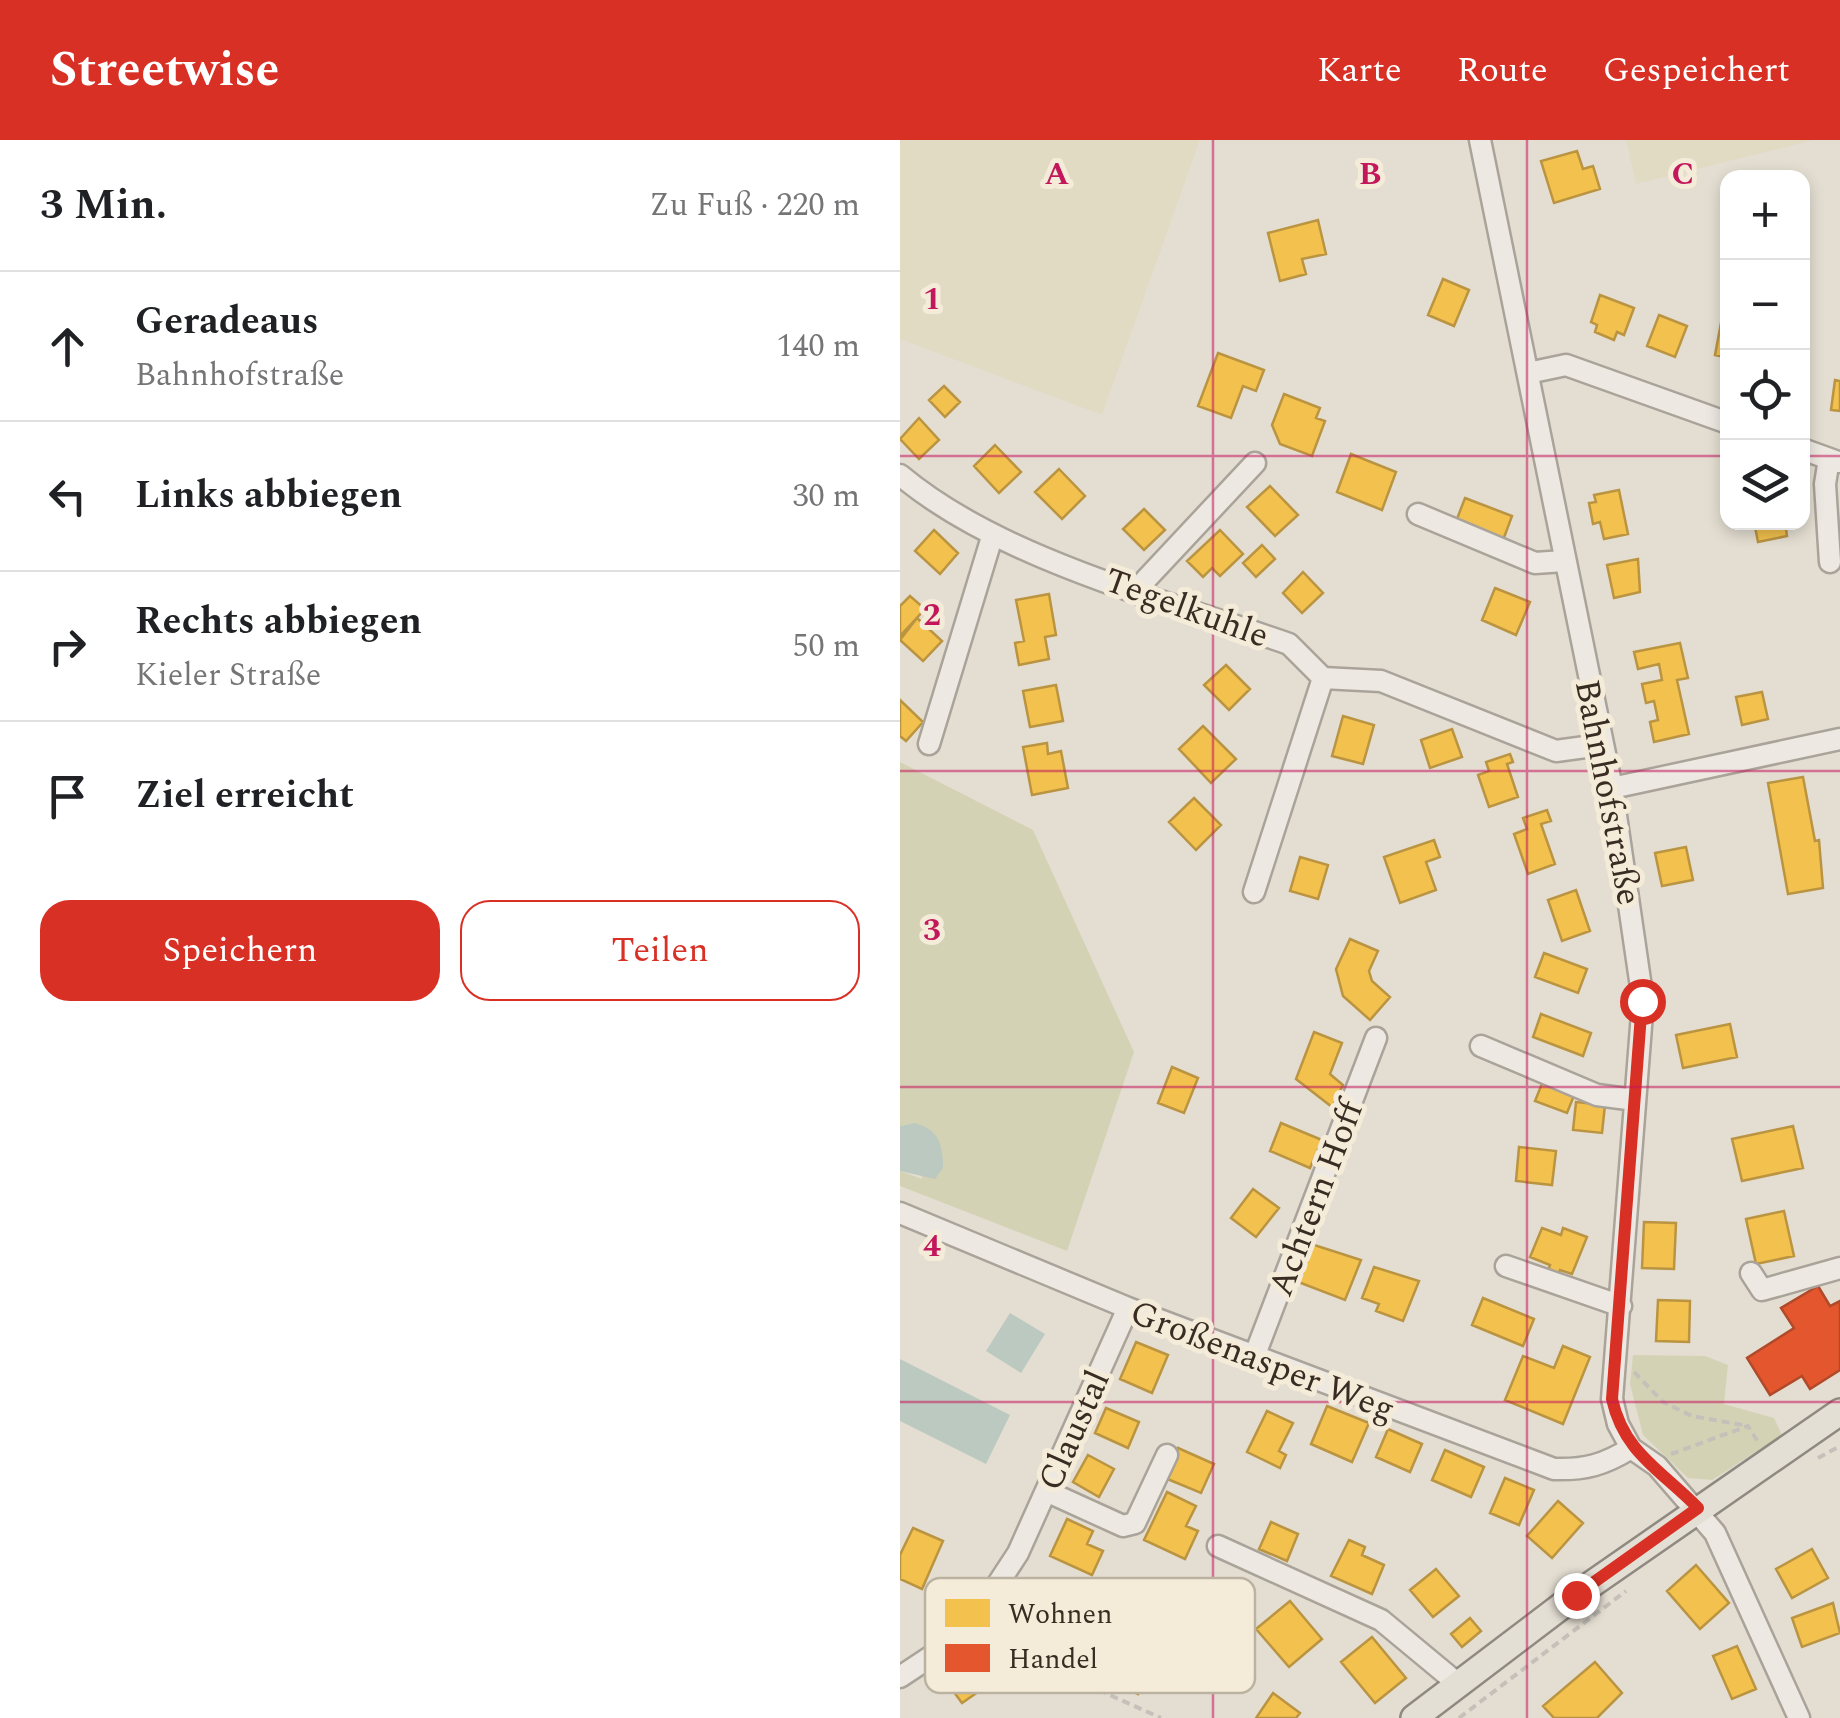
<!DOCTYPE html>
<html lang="de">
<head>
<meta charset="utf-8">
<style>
  :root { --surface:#fff; --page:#f2f2f2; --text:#202124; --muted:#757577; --line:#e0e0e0; --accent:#d93025 }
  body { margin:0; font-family:Spectral,serif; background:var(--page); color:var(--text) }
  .controls { position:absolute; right:30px; top:30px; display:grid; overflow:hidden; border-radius:20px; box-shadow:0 5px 15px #0003 }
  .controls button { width:90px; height:90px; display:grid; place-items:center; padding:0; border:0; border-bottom:2px solid var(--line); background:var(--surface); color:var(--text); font:50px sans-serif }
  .stop { position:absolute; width:30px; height:30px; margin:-22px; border:8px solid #d93025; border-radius:50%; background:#fff }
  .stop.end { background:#d93025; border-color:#fff; box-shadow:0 2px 10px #0008 }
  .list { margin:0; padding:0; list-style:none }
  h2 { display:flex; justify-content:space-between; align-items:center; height:130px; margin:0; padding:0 40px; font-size:42px }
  h2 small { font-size:32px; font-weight:400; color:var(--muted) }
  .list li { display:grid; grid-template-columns:65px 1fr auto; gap:30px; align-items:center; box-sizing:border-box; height:150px; padding:0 40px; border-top:2px solid var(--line) }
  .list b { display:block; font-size:38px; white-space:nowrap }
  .list p { margin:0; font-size:32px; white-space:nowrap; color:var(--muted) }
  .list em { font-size:32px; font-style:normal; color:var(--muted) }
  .actions { display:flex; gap:20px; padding:30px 40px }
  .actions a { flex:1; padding:22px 0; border:2px solid var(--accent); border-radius:30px; text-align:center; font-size:35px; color:var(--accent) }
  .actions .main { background:var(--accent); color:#fff }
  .icon { flex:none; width:55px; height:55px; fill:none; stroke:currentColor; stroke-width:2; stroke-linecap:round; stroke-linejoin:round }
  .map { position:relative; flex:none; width:940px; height:1578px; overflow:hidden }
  header { display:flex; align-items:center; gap:60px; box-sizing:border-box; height:140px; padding:0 50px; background:var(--accent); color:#fff }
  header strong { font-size:48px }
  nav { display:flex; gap:55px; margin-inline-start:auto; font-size:35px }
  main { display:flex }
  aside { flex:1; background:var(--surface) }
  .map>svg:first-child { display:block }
</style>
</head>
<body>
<header>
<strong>Streetwise</strong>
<nav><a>Karte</a><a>Route</a><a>Gespeichert</a></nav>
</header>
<main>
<aside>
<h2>3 Min.<small>Zu Fuß · 220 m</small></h2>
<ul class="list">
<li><svg class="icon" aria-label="ahead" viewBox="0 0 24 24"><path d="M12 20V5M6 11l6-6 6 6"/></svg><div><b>Geradeaus</b><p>Bahnhofstraße</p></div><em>140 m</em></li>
<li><svg class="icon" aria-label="left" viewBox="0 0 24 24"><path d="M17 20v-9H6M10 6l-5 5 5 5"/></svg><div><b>Links abbiegen</b></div><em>30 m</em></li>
<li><svg class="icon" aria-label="right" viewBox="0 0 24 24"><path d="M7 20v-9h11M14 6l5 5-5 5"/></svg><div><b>Rechts abbiegen</b><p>Kieler Straße</p></div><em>50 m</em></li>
<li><svg class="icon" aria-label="arrive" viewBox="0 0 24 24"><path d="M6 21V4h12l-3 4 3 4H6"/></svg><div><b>Ziel erreicht</b></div></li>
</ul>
<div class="actions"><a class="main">Speichern</a><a>Teilen</a></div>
</aside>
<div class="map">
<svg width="940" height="1578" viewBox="0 0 940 1578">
  <rect width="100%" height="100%" fill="#e4ded2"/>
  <path fill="#e2dbc4" d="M0 0H300L202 275 0 199Z
    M726 0H914L736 44Z"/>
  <path fill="#d4d2b5" d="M0 622 133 690 234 912 167 1111 0 1046V1031L22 1039 14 983 0 986Z
    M733 1215 805 1216 828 1225 824 1264 874 1278 882 1295 812 1340 788 1338 743 1295 730 1244Z"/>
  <path fill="#bbc9c0" d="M14 983C39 989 43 1004 43 1028L35 1039 0 1031V986Z
    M110 1173 145 1194 121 1233 86 1211Z
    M0 1219 110 1275 86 1324 0 1281Z"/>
  <path fill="#f2c14e" stroke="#ba9441" stroke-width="2.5" d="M677 11 683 29 693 26 700 49 654 63 641 21Z
    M418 80 426 114 402 119 406 134 380 141 368 93Z
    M543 139 569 150 554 186 528 175Z
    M700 155 734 168 724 195 717 192 714 200 695 192 697 185 691 182Z
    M759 175 787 186 775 217 747 206Z
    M821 183 828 184V218L815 215Z
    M318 213 364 230 356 251 343 246 331 278 298 266Z
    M935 240 940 241V271L931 270Z
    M44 246 60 262 45 277 29 260Z
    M384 254 420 268 416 278 425 281 412 316 380 304 372 285Z
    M19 278 39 300 19 319 0 299Z
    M95 305 121 332 99 353 74 326Z
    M451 314 496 332 482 370 437 352Z
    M159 329 185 356 162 379 135 352Z
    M370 346 398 375 375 396 347 367Z
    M719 350 728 394 704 399 700 382 693 384 689 363 696 362 694 355Z
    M565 358 612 376 602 403 555 384Z
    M244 369 265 390 244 410 223 389Z
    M854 382H885L887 396 858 402Z
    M34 390 58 413 40 434 15 411Z
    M320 390 343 414 320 436 312 428 303 437 287 421Z
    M362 405 375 419 356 437 343 423Z
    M738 419 740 452 714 458 707 425Z
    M403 432 423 453 402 473 383 453Z
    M595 448 630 462 616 495 582 480Z
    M149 454 156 495 145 497 149 519 119 525 115 503 124 501 116 460Z
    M10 456 25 469 0 496V466Z
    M17 478 42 501 23 521 0 500Z
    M780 503 788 538 777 540 789 594 754 602 750 582 758 580 754 561 746 563 742 544 762 540 759 524 738 529 734 512Z
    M326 525 350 549 329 570 304 545Z
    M156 545 163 581 130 587 123 551Z
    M862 552 868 579 842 585 836 557Z
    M0 560 23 582 6 601 0 596Z
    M443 576 474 585 463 624 432 616Z
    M303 586 336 619 311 643 279 609Z
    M552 589 562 617 530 628 521 600Z
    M147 603 148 614 161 611 168 648 132 655 123 607Z
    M610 614 613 622 607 624 618 657 589 667 578 635 589 631 586 622Z
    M903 637 915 701 919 700 923 748 888 754 868 643Z
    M294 658 321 685 296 710 269 682Z
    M647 670 651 681 641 684 655 724 628 734 614 694 627 689 623 678Z
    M534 700 540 717 526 722 536 750 500 763 484 717Z
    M786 707 793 740 762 746 755 713Z
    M400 717 428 725 418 759 390 751Z
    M676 750 690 791 662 801 648 760Z
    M450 799 478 811 469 831 472 841 490 857 470 880 443 856 436 829Z
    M644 813 687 829 678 853 635 837Z
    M641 874 691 893 683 916 633 897Z
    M830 884 837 917 783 928 776 895Z
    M414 892 442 903 430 934 443 945 432 967 396 939Z
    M272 927 298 938 284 973 258 963Z
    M643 941 675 953 667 973 635 961Z
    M676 962 705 965 702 993 673 990Z
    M381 983 422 1000 410 1028 370 1011Z
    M893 986 903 1028 842 1041 832 999Z
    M619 1007 656 1011 652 1045 616 1041Z
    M353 1049 379 1068 356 1097 331 1078Z
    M884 1071 894 1116 856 1124 846 1079Z
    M744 1082 776 1083 774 1129 742 1128Z
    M642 1088 661 1095 663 1088 687 1097 672 1134 660 1130 657 1137 647 1133 650 1125 630 1117Z
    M408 1103 461 1120 445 1160 393 1140Z
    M474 1127 519 1141 503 1181 476 1171 479 1164 462 1158Z
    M583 1158 634 1179 623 1206 572 1185Z
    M758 1160 790 1161 789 1202 756 1201Z
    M236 1202 268 1215 252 1253 220 1239Z
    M663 1206 690 1217 663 1284 605 1260 623 1216 654 1228Z
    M427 1266 469 1283 452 1322 411 1304Z
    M206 1268 239 1282 228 1308 195 1293Z
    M367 1271 393 1283 379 1311 386 1315 380 1328 347 1312Z
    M488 1289 522 1304 510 1332 476 1317Z
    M278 1308 314 1324 301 1353 265 1338Z
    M545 1310 584 1327 571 1357 532 1340Z
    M188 1315 214 1329 199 1357 173 1342Z
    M605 1338 634 1350 619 1385 590 1373Z
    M267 1352 296 1366 286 1386 298 1391 285 1419 244 1400Z
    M658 1361 683 1383 652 1418 627 1396Z
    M167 1379 193 1391 187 1404 203 1411 192 1435 150 1416Z
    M371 1382 398 1394 387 1421 359 1409Z
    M13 1388 43 1401 22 1449 0 1439V1415Z
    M449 1400 465 1407 462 1415 484 1425 472 1454 431 1436Z
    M912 1409 928 1438 892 1458 876 1429Z
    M796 1425 829 1463 800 1489 767 1451Z
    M536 1429 559 1456 533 1477 510 1450Z
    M390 1461 422 1499 389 1527 356 1489Z
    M933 1463 940 1493 902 1507 892 1478Z
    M570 1478 581 1491 562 1507 551 1494Z
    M472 1497 506 1538 475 1563 441 1522Z
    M213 1505 253 1523 238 1554 199 1536Z
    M837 1506 856 1549 832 1559 813 1516Z
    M75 1519 91 1543 62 1563 45 1540Z
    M695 1522 722 1553 697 1578H654L643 1566Z
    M373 1553 400 1573 396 1578H356Z"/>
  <path fill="#e4572e" stroke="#b14a2a" stroke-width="2.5" d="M918 1146 930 1166 940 1161V1230L910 1249 902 1236 870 1255 847 1218 894 1188 881 1168Z"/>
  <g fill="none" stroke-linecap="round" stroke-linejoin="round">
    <g stroke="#aaa39a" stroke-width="25">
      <path id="minor" d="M580 0 712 648 743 861 712 1259 718 1284 731 1308 757 1326 815 1393 899 1578
        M628 233 666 225 828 283
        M902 309 938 322
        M929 319 925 344 930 422
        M0 335C100 419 265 460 389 504L423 538 481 541 656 611 700 605
        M518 374 635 423 664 421
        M237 449 355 323
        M29 604 92 397
        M712 648 940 599
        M354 752 423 538
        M581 906 697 955 735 960
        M0 1073 228 1168 654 1329C685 1330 704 1325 731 1308
        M606 1126 721 1166
        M851 1133 862 1150 940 1128
        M354 1217 476 898
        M146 1351 223 1386 235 1383 267 1315
        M318 1406 481 1480 557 1543
        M65 1494 145 1532
        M0 1537 65 1494 118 1413 228 1168"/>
    </g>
    <g stroke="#8f8981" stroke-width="30">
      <path id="major" d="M514 1578 676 1455 940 1272"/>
    </g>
    <path stroke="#c5c0b9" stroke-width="4" stroke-dasharray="8 5" stroke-linecap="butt" d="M734 1232 763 1262 792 1276 843 1285
      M771 1314 848 1286 858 1302
      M918 1318 940 1306
      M163 1534 261 1578
      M559 1578 726 1451"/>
    <use href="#minor" stroke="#ede9e2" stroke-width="20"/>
    <use href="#major" stroke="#e4dfd5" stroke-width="25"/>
  </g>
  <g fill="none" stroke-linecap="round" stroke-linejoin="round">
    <path stroke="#d93025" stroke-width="12" d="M676 1455 798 1368C761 1330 724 1313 712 1259L742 861"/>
  </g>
  <path fill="none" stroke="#c2185b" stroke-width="2.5" stroke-opacity="0.55" d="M313 0V1578M627 0V1578M0 316H828M902 316H940M0 631H940M0 947H940M0 1262H940"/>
  <g text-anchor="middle" stroke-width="10" stroke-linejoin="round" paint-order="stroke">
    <g font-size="35" fill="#392c22" stroke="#f4ebd9">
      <text transform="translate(287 467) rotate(20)" y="12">Tegelkuhle</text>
      <text transform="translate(709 652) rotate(79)" y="12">Bahnhofstraße</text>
      <text transform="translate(415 1058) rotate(-69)" y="12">Achtern Hoff</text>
      <text transform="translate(363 1220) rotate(21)" y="12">Großenasper Weg</text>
      <text transform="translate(173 1290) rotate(-66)" y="12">Claustal</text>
    </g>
  </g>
  <rect x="25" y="1438" width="330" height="115" rx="15" fill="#f4ebd9" stroke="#bcb2a2" stroke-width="2.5"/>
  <rect x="45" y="1459" width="45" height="28" fill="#f2c14e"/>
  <rect x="45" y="1504" width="45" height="28" fill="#e4572e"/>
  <g font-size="28" fill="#392c22">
    <text x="108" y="1483">Wohnen</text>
    <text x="108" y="1528">Handel</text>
  </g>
  <g font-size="32" text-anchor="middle" font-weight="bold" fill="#c2185b" stroke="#f4ebd9" stroke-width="10" stroke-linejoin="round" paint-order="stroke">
    <text x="157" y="44">A</text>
    <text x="470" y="44">B</text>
    <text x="783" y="44">C</text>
    <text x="32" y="169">1</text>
    <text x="32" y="485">2</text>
    <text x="32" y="800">3</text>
    <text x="32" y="1116">4</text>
  </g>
</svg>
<div class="controls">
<button>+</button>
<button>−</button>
<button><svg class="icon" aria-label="locate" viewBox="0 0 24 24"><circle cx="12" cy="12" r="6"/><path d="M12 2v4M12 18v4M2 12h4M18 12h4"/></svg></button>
<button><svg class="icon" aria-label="layers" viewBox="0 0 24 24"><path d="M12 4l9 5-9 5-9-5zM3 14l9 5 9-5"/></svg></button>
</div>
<div class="stop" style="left:742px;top:861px"></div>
<div class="stop end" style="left:676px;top:1455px"></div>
</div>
</main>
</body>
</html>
